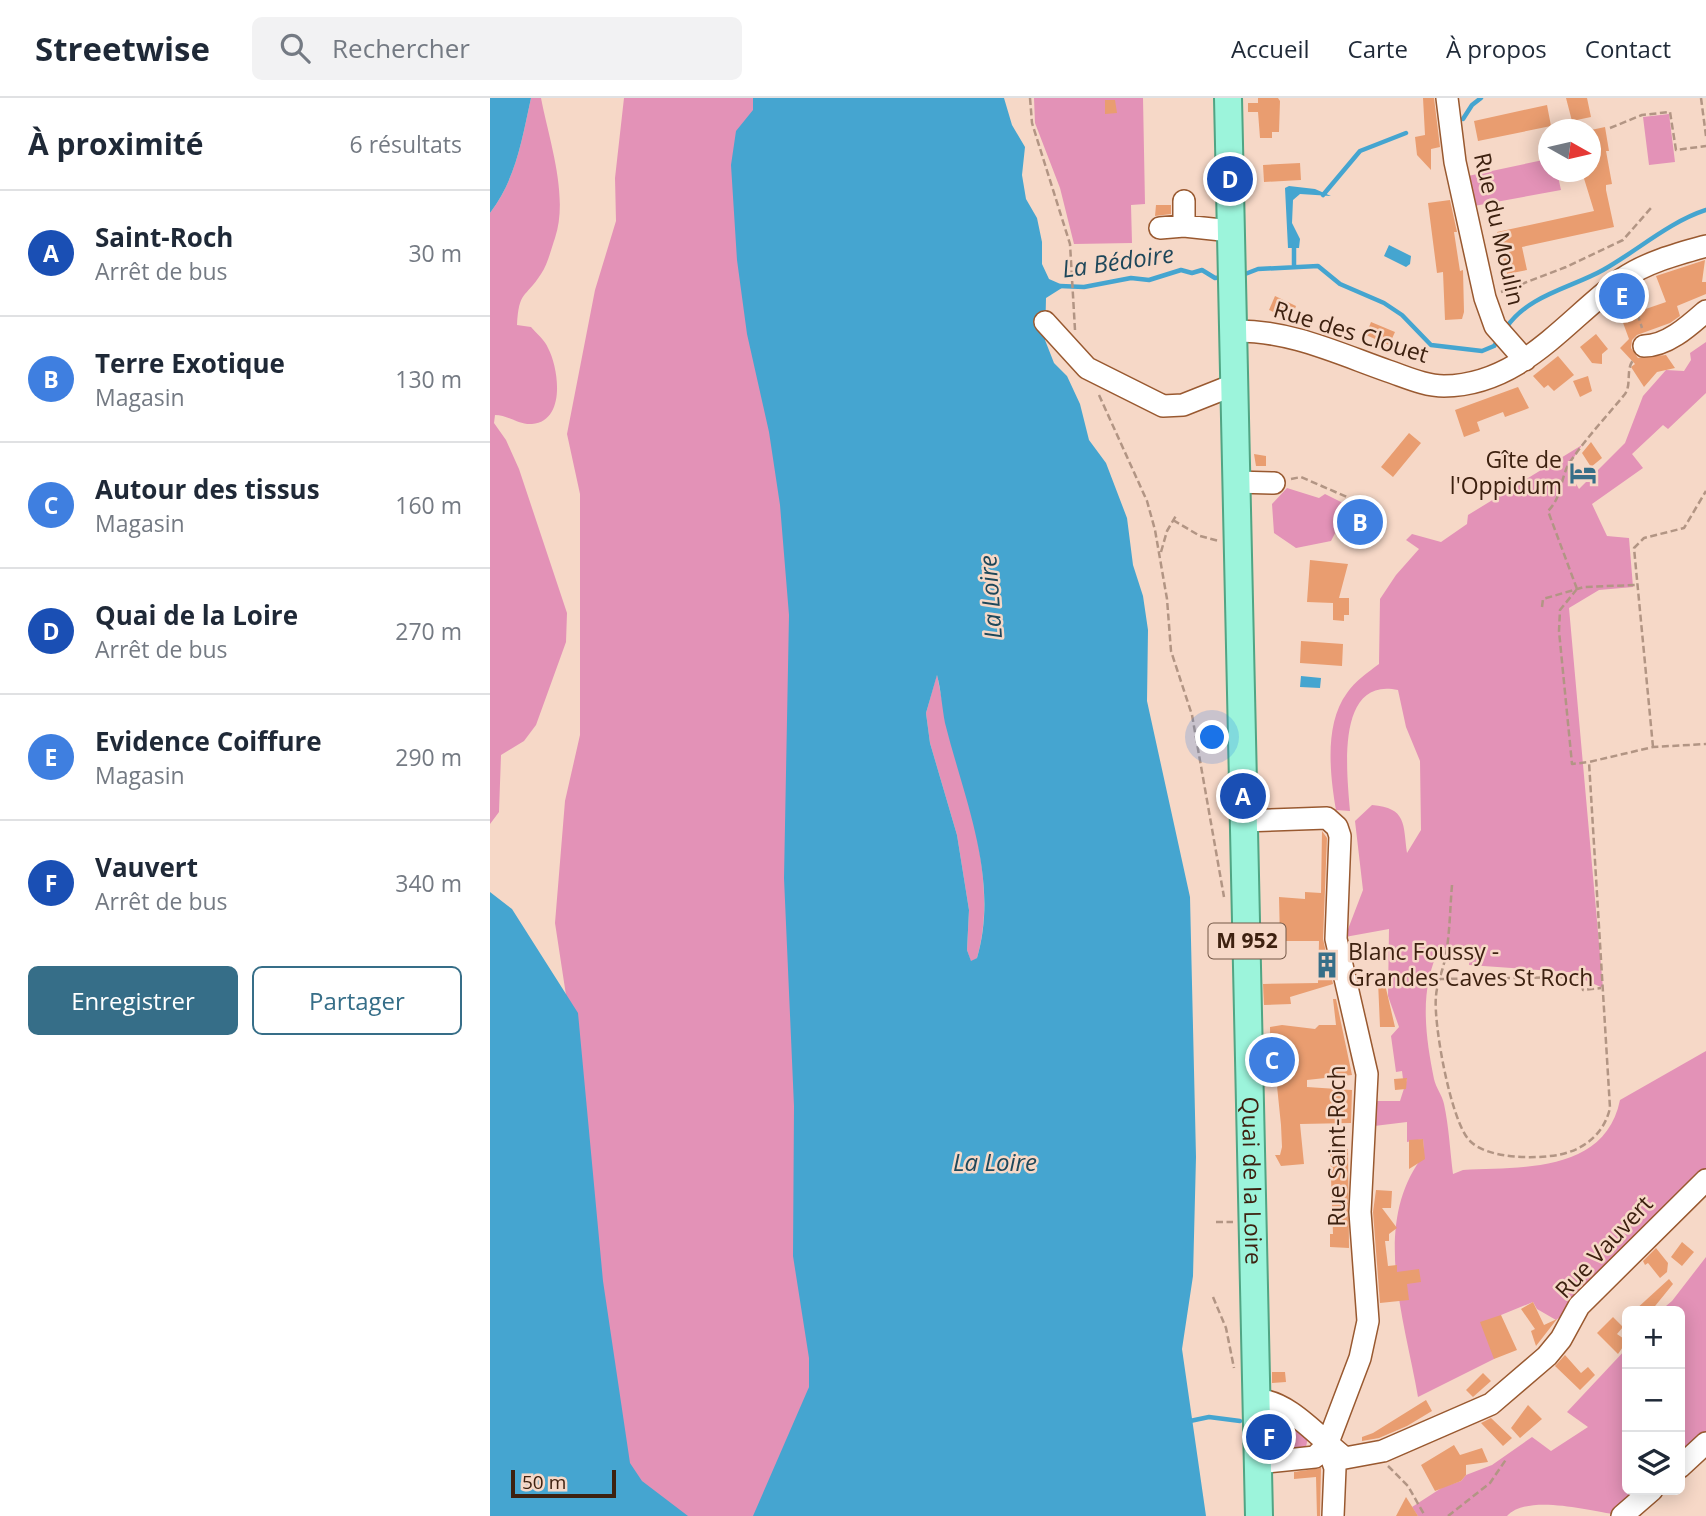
<!DOCTYPE html>
<html lang="fr">
<head>
<meta charset="utf-8">
<style>
  :root { --surface:#fff; --page:#f2f2f3; --text:#1f2937; --muted:#747a83; --line:#e0e1e3; --accent:#366e88 }
  body { margin:0; font-family:"Open Sans",sans-serif; background:var(--page); color:var(--text) }
  .controls { position:absolute; right:21px; bottom:21px; display:grid; overflow:hidden; border-radius:10px; box-shadow:0 4px 18px #0003 }
  .controls button { width:63px; height:63px; display:grid; place-items:center; padding:0; border:0; border-bottom:2px solid var(--line); background:var(--surface); color:var(--text); font:35px sans-serif }
  .compass { position:absolute; left:1048px; top:21px; width:63px; height:63px; border-radius:50%; background:var(--surface); box-shadow:0 4px 18px #0003; rotate:98deg }
  .scale { position:absolute; left:21px; bottom:18px; width:105px; box-sizing:border-box; padding-left:7px; border:4px solid #3d2110; border-top:0; font-size:19px; line-height:24px; white-space:nowrap; color:#3d2110; -webkit-text-stroke:5px #f6d8c7; paint-order:stroke }
  .you { position:absolute; left:723px; top:640px; width:24px; height:24px; margin:-18px; border:5px solid #fff; border-radius:50%; background:#1a73e8; box-shadow:0 0 0 10px #1a73e833 }
  .badge { display:grid; place-items:center; width:46px; height:46px; border-radius:50%; background:var(--accent); color:#fff; font-size:23px; font-weight:700 }
  .pin { position:absolute; translate:-50% -50%; border:4px solid #fff; box-shadow:0 2px 7px #0006 }
  .list { margin:0; padding:0; list-style:none }
  h2 { display:flex; justify-content:space-between; align-items:center; height:91px; margin:0; padding:0 28px; font-size:30px }
  h2 small { font-size:23px; font-weight:400; color:var(--muted) }
  .list li { display:grid; grid-template-columns:46px 1fr auto; gap:21px; align-items:center; box-sizing:border-box; height:126px; padding:0 28px; border-top:2px solid var(--line) }
  .list b { display:block; font-size:26px; white-space:nowrap }
  .list p { margin:0; font-size:23px; white-space:nowrap; color:var(--muted) }
  .list em { font-size:23px; font-style:normal; color:var(--muted) }
  .actions { display:flex; gap:14px; padding:21px 28px }
  .actions a { flex:1; padding:16px 0; border:2px solid var(--accent); border-radius:10px; text-align:center; font-size:24px; color:var(--accent) }
  .actions .main { background:var(--accent); color:#fff }
  .icon { flex:none; width:38px; height:38px; fill:none; stroke:currentColor; stroke-width:2; stroke-linecap:round; stroke-linejoin:round }
  .map { position:relative; flex:none; width:1216px; height:1418px; overflow:hidden }
  header { display:flex; align-items:center; gap:42px; box-sizing:border-box; height:98px; padding:0 35px; background:var(--surface); border-bottom:2px solid var(--line) }
  header strong { font-size:33px }
  nav { display:flex; gap:38px; margin-inline-start:auto; font-size:24px }
  .search { width:490px; height:63px; background:var(--page); display:flex; align-items:center; gap:18px; box-sizing:border-box; padding:0 24px; border-radius:10px; color:var(--muted); font-size:26px }
  main { display:flex }
  aside { flex:1; background:var(--surface) }
  .map>svg:first-child { display:block }
</style>
</head>
<body>
<header>
<strong>Streetwise</strong>
<div class="search"><svg class="icon" aria-label="search" viewBox="0 0 24 24"><circle cx="10" cy="10" r="6"/><path d="M15 15l6 6"/></svg>Rechercher</div>
<nav><a>Accueil</a><a>Carte</a><a>À propos</a><a>Contact</a></nav>
</header>
<main>
<aside>
<h2>À proximité<small>6 résultats</small></h2>
<ul class="list">
<li><span class="badge" style="background:#1a4fb4">A</span><div><b>Saint-Roch</b><p>Arrêt de bus</p></div><em>30 m</em></li>
<li><span class="badge" style="background:#3f7fe0">B</span><div><b>Terre Exotique</b><p>Magasin</p></div><em>130 m</em></li>
<li><span class="badge" style="background:#3f7fe0">C</span><div><b>Autour des tissus</b><p>Magasin</p></div><em>160 m</em></li>
<li><span class="badge" style="background:#1a4fb4">D</span><div><b>Quai de la Loire</b><p>Arrêt de bus</p></div><em>270 m</em></li>
<li><span class="badge" style="background:#3f7fe0">E</span><div><b>Evidence Coiffure</b><p>Magasin</p></div><em>290 m</em></li>
<li><span class="badge" style="background:#1a4fb4">F</span><div><b>Vauvert</b><p>Arrêt de bus</p></div><em>340 m</em></li>
</ul>
<div class="actions"><a class="main">Enregistrer</a><a>Partager</a></div>
</aside>
<div class="map">
<svg width="1216" height="1418" viewBox="0 0 1216 1418">
  <rect width="100%" height="100%" fill="#f6d8c7"/>
  <path fill="#e392b7" d="M41 0H51C59 42 79 98 65 140 61 151 58 166 51 176 35 201 29 192 27 227L41 229C46 235 55 242 58 250 69 271 76 323 42 326 29 327 18 317 5 317L4 325 16 342 29 371 77 515 76 544 46 627 34 643 11 657 9 714 0 726V115C26 81 32 41 41 0Z
    M134 0H263L264 12 402 465 319 1289 299 1418H108L92 1002 65 825 75 703 90 637V396L77 336 105 192 126 123 125 80Z
    M544 0H653L655 106 641 107 642 145 584 146 570 90 545 25Z
    M1179 16 1185 64 1159 67 1153 19Z
    M1058 61V74H1067L1071 92 984 108 978 78Z
    M1216 244V295L1178 331 1173 327 1142 356 1153 370 1102 406 1117 438 1139 440 1143 489 1109 492 1079 510 1113 890 1095 882 1092 875 979 867 980 854 950 849C929 891 935 936 944 981 946 990 952 997 954 1006 959 1029 960 1053 963 1076L973 1072C1032 1069 1115 1075 1130 1002L1216 953V1082L1078 1213 1066 1222 1047 1211 1043 1204 1011 1217 1004 1261 928 1299C915 1222 880 1125 934 1057L933 1041 917 1044V1024L876 1029V1003H910L917 981H913L912 973 906 974 901 938 909 929 898 898 899 831 855 839 873 792 865 723 882 707C917 710 913 726 917 755L931 732 930 663 916 629 908 592C845 578 857 676 860 713L846 712C840 677 834 626 857 595 865 583 877 575 889 566L890 501 906 477 929 451 916 442 922 436 951 444 977 426 978 417 1092 347 1077 370 1089 391 1135 345 1153 298 1176 272 1194 273 1201 262 1200 255Z
    M797 390 829 400 835 396 859 408 841 443 806 450 784 435 782 406Z
    M447 576C462 666 513 769 487 860L481 864 477 852 479 812 467 737 440 645 436 615Z
    M1216 1159V1345L1190 1368V1213H1170L1182 1203Z
    M1137 1250V1392H1157L1123 1416C1096 1412 1037 1396 1017 1418H928L922 1409 953 1389 971 1383 976 1377 1002 1367 1042 1339 1061 1353 1098 1329 1077 1314Z
    M791 1320 818 1339 816 1349 788 1351 785 1325Z"/>
  <path fill="#45a5d0" fill-rule="evenodd" d="M0 0H41C32 41 26 81 0 115Z
    M263 0H514L522 27 535 49 532 77 536 101 547 120 552 144V166L559 181 575 188 556 200 555 242 564 265 577 278 590 306 599 342 616 365 637 420 643 467 653 498 658 532 657 603 700 799 706 1059 703 1178 692 1251 716 1418H263L319 1289V1260L303 1158 304 1008 294 780 299 517 290 407 279 334 257 236 247 162 241 67 246 33 263 12ZM447 577C451 592 452 609 455 625 474 701 510 781 487 860L481 863 477 852 479 812 467 737 440 645 436 615Z
    M799 88 825 91 841 98 810 96 803 102 802 125 810 141 809 150H798L795 90Z
    M899 147 921 158 920 166 916 169 894 158Z
    M811 578 831 580 830 590 810 589Z
    M0 794 22 811 88 915 113 1183 140 1365 152 1383 198 1418H0Z"/>
  <g fill="none" stroke-linecap="round" stroke-linejoin="round">
    <path stroke="#45a5d0" stroke-width="4.5" d="M973 21 982 7 991 0
      M833 97 870 53 916 35
      M804 147V169
      M750 178 768 171 828 168 850 186 894 205 912 217 941 247 992 253 1004 248 1008 243
      M570 188 594 189 641 180 659 182 691 172 702 175 712 172 725 180 734 179
      M1016 230C1038 197 1081 190 1113 172 1147 153 1179 124 1216 112
      M700 1323 719 1319 750 1323"/>
  </g>
  <path fill="#e99d70" d="M768 0H788L790 3 789 34H782V40H770L768 14H758V5H768Z
    M933 0H944L950 49 941 51V72L927 57 925 39 935 37Z
    M1076 0H1097L1101 19 1082 23Z
    M615 2H625L627 15 615 16Z
    M1057 7 1061 28 988 43 984 23Z
    M1115 29 1119 53H1116L1122 86 1116 87V92L1124 129 1032 149 1037 172 1017 176 1007 134 1104 113 1092 74H1101V32Z
    M810 65 811 82 774 84 773 67Z
    M960 102 967 134H964L970 173 973 172 974 214 972 221 955 222 953 174 947 175 938 105Z
    M666 107H681V116L665 118Z
    M1215 162 1212 184H1216V196L1187 208 1190 218 1180 225 1147 237 1142 242 1141 250 1148 260 1176 257 1185 270 1167 274 1154 289 1141 269 1145 266 1130 250 1139 241 1125 203 1137 194 1144 215 1176 204 1166 178Z
    M785 198 806 208 801 222 779 212Z
    M881 224 905 234 899 247 876 237Z
    M1106 236 1118 251 1112 256V266L1102 265 1090 249Z
    M1068 258 1084 277 1064 293 1058 287 1054 290 1043 278Z
    M1098 278 1102 293 1090 299 1083 283Z
    M1028 289 1039 310 1015 319 1013 314 987 324 990 333 974 339 965 312Z
    M919 335 931 345 903 379 891 369Z
    M1101 344 1112 360 1101 369 1092 355Z
    M764 356 776 358V368H766Z
    M879 401 889 407 868 448 857 443Z
    M820 462 858 466 849 500H859V517H854V523L843 522V505L817 504Z
    M811 543 853 546 852 568 810 565Z
    M832 733 837 740 833 841 843 886 800 899 801 906 774 907 773 886 828 885 829 843H790L789 799 815 801V794L831 795Z
    M894 882 905 929H890L888 883Z
    M843 901H846L862 977 817 982V989L862 992 861 1025 810 1026 814 1066 791 1068 785 1057H790L792 1049 791 1027 787 988H781L780 929 792 927 825 931 829 927H846Z
    M917 980 916 991 905 992 904 981Z
    M933 1041 935 1061 919 1071V1042Z
    M840 1051H858L859 1150 840 1149V1136H843Z
    M886 1092 902 1093 901 1110H892L907 1130 899 1136V1143H895L898 1168 907 1167V1174L929 1171 931 1184 917 1186 919 1202 890 1205 883 1114Z
    M1192 1144 1204 1154 1192 1168 1181 1159Z
    M1166 1150 1178 1165 1177 1174 1170 1180 1158 1165 1155 1167 1153 1163Z
    M1179 1181 1183 1186 1161 1213H1144Z
    M1043 1204 1054 1227 1067 1221 1046 1248 1041 1233 1045 1231 1031 1211Z
    M1011 1217 1027 1252 1004 1261 990 1224Z
    M1123 1219 1133 1229 1127 1236 1137 1243 1128 1256 1107 1235Z
    M1075 1257 1091 1275 1098 1269 1105 1277 1090 1292 1065 1268Z
    M782 1274H795L796 1284 782 1285Z
    M993 1275 1001 1283 983 1299 976 1292Z
    M936 1302 942 1313 917 1328 889 1340 872 1343V1339L883 1335Z
    M1038 1307 1052 1321 1030 1340 1021 1330Z
    M1001 1320 1022 1340 1013 1348 991 1325Z
    M964 1347 970 1357 992 1350 998 1364 976 1367V1377L971 1383 945 1393 931 1367Z
    M831 1370 830 1418H827L826 1379 804 1381V1374Z
    M916 1399 928 1418H906Z"/>
  <g fill="none" stroke-linecap="round" stroke-linejoin="round">
    <g stroke="#995930" stroke-width="24">
      <path id="minor" d="M957 0 965 64 995 200 1005 228 1035 262
        M694 103V128
        M670 130 694 128 741 133
        M555 224 597 270 673 308 693 307 746 286
        M744 233C799 232 847 255 898 273 916 279 935 288 954 288 1031 287 1075 223 1132 181 1157 164 1187 156 1216 148
        M1154 248C1177 248 1199 228 1216 213
        M745 384 784 385
        M753 723 837 720 847 729 850 738 846 841 877 976 870 1114 878 1223 870 1260 837 1347 845 1370 843 1418
        M766 1302C798 1301 831 1342 855 1360L893 1353 1001 1306 1057 1258 1071 1241 1089 1208 1216 1082
        M768 1365 825 1359 837 1347
        M1190 1369 1216 1345
        M1132 1418 1162 1392"/>
    </g>
    <g stroke="#50a584" stroke-width="30">
      <g id="major">
        <path id="s1" d="M738 0 769 1418"/>
      </g>
    </g>
    <path stroke="#b29584" stroke-width="2.5" stroke-dasharray="7 3.5" stroke-linecap="butt" d="M540 0 542 25 580 146 585 232
      M1211 0 1216 38
      M1120 30 1152 17 1180 14 1186 52 1216 48
      M1011 194 1076 169 1133 142 1161 110
      M1141 196 1152 230
      M609 297 657 403 665 432 677 501 681 553 702 617 734 799
      M801 381 811 379 866 403 859 419 867 423
      M683 422 710 438 729 443
      M671 454 677 433 687 416
      M1087 491 1058 413C1073 398 1070 379 1080 364 1097 339 1117 318 1135 296 1142 286 1135 271 1144 261
      M1087 491 1070 512 1069 533 1082 666 1099 664
      M1052 509 1053 501 1094 489 1145 487
      M1163 649 1144 450 1154 440 1194 430 1216 393
      M962 787C960 810 960 833 956 856 954 870 947 884 946 898 943 925 961 1025 980 1043 998 1061 1044 1061 1068 1057 1094 1052 1114 1036 1120 1010L1099 664 1163 649 1216 646
      M950 881 1090 879 1093 892 1111 890
      M726 1124H743
      M723 1199 736 1230 744 1270
      M898 1368 918 1388 935 1418
      M958 1418 1000 1385 1017 1360"/>
    <use href="#minor" stroke="#fff" stroke-width="21"/>
    <use href="#major" stroke="#9cf4db" stroke-width="26"/>
  </g>
  <defs>
    <g id="hotel-bare" transform="scale(2.1)"><path d="M-6-4.5h1.5V1H6V5H4.5V3h-9V5H-6ZM-4 0a1.8 1.8 0 1 1 3.6 0ZM.5 0V-2.5h3Q6-2.5 6 0Z" fill="#366e88" stroke="#f6d8c7" stroke-width="2.5" paint-order="stroke"/></g>
    <g id="building-bare" transform="scale(2.1)"><path d="M-4-6H4V6H1V3H-1V6H-4ZM-2.5-4.3h1.7v1.8h-1.7ZM.8-4.3h1.7v1.8H.8ZM-2.5-1h1.7V.8h-1.7ZM.8-1h1.7V.8H.8Z" fill="#366e88" stroke="#f6d8c7" stroke-width="2.5" paint-order="stroke"/></g>
  </defs>
  <g fill-rule="evenodd">
    <use href="#hotel-bare" x="1093" y="375"/>
    <use href="#building-bare" x="837" y="867"/>
  </g>
  <g text-anchor="middle" stroke-width="5" stroke-linejoin="round" paint-order="stroke">
    <rect fill="#f6d8c7" stroke="#745847" stroke-width="2" x="718.5" y="825.5" width="77" height="35" rx="5"/>
    <g font-size="21" font-weight="bold" fill="#3d2110">
      <text x="757" y="850">M 952</text>
    </g>
    <g font-size="23" fill="#3d2110" stroke="#f6d8c7">
      <text transform="translate(1009 131) rotate(77)" y="8">Rue du Moulin</text>
      <text transform="translate(861 234) rotate(17)" y="8">Rue des Clouet</text>
      <text transform="translate(847 1048) rotate(-90)" y="8">Rue Saint-Roch</text>
      <text dy="8" stroke="none"><textPath href="#s1" startOffset="1083">Quai de la Loire</textPath></text>
      <text transform="translate(1114 1149) rotate(-47)" y="8">Rue Vauvert</text>
    </g>
    <g font-size="23" fill="#3d2110" stroke="#f6d8c7" text-anchor="end">
      <text x="1072" y="370">Gîte de<tspan x="1072" dy="26">l'Oppidum</tspan></text>
      <text x="858" y="862" text-anchor="start">Blanc Foussy -<tspan x="858" dy="26">Grandes Caves St Roch</tspan></text>
    </g>
    <g font-size="24" font-style="italic" fill="#1e475a" stroke="#f6d8c7">
      <text transform="translate(628 164) rotate(-8)" y="8">La Bédoire</text>
      <text transform="translate(501 499) rotate(-94)" y="8">La Loire</text>
      <text x="505" y="1073">La Loire</text>
    </g>
  </g>
</svg>
<div class="controls">
<button>+</button>
<button>−</button>
<button><svg class="icon" aria-label="layers" viewBox="0 0 24 24"><path d="M12 4l9 5-9 5-9-5zM3 14l9 5 9-5"/></svg></button>
</div>
<svg class="compass" viewBox="-18 -18 36 36"><path d="M0-13l5 13h-10z" fill="#e53935"/><path d="M0 13l5-13h-10z" fill="#747a83"/></svg>
<div class="scale">50 m</div>
<div class="you"></div>
<div class="pin badge" style="left:753px;top:698px;background:#1a4fb4">A</div>
<div class="pin badge" style="left:870px;top:424px;background:#3f7fe0">B</div>
<div class="pin badge" style="left:782px;top:962px;background:#3f7fe0">C</div>
<div class="pin badge" style="left:740px;top:81px;background:#1a4fb4">D</div>
<div class="pin badge" style="left:1132px;top:198px;background:#3f7fe0">E</div>
<div class="pin badge" style="left:779px;top:1339px;background:#1a4fb4">F</div>
</div>
</main>
</body>
</html>
